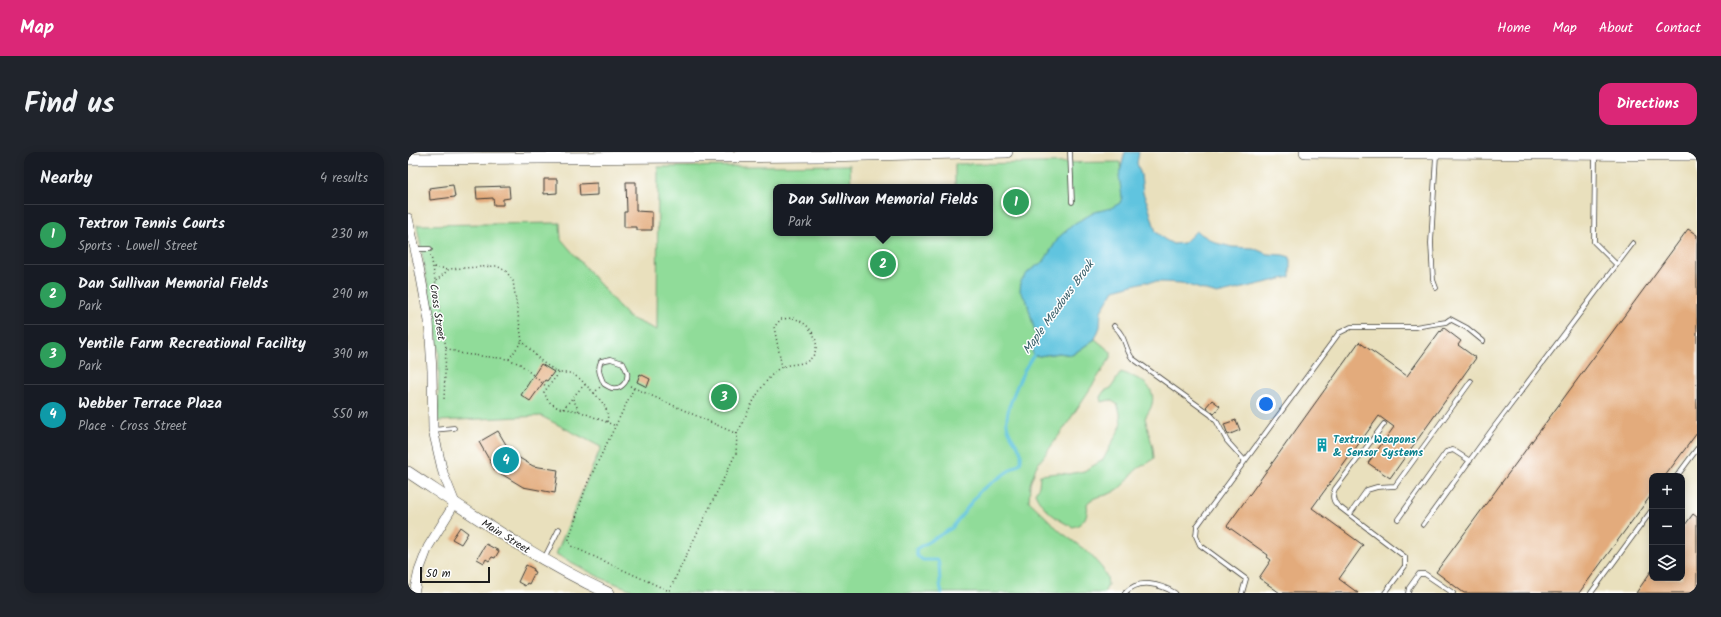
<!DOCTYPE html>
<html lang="en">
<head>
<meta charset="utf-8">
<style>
  :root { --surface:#171b24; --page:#20242c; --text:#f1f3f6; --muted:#9ea1a6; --line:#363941; --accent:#db2777 }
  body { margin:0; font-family:Kalam,sans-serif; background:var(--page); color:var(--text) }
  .controls { position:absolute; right:12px; bottom:12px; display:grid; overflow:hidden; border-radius:8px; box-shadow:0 2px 10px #0003 }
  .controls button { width:36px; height:36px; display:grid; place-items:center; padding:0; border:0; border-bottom:1px solid var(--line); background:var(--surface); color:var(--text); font:20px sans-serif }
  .scale { position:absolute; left:12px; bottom:10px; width:70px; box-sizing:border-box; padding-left:4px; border:2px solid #1c1c1c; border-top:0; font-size:11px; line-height:14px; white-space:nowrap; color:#1c1c1c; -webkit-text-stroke:3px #fff; paint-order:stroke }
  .you { position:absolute; left:858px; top:252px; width:14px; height:14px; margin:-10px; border:3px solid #fff; border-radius:50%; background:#1a73e8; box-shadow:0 0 0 6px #1a73e833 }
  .badge { display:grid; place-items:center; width:26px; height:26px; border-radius:50%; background:var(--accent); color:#fff; font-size:13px; font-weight:700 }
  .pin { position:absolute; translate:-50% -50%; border:2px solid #fff; box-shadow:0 1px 4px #0006 }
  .popup { position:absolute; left:365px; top:32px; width:220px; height:52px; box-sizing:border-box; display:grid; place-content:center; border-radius:8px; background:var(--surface); filter:drop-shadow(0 1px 3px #0005); font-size:13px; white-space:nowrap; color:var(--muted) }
  .popup b { font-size:15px; color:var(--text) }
  .popup::after { content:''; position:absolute; left:50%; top:100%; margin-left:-8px; border:8px solid transparent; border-top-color:var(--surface) }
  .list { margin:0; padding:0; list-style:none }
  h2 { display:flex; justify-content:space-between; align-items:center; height:52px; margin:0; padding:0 16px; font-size:17px }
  h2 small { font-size:13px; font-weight:400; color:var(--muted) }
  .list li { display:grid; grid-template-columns:26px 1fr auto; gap:12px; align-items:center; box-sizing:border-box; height:60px; padding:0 16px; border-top:1px solid var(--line) }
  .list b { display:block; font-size:15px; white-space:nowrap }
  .list p { margin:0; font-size:13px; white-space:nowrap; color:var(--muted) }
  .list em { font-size:13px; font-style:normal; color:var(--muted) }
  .icon { flex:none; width:22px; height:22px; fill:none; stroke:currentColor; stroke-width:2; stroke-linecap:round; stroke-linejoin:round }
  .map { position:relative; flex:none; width:1289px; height:441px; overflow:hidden; border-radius:12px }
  header { display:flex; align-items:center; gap:24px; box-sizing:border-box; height:56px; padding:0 20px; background:var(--accent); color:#fff }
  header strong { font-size:19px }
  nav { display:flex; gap:22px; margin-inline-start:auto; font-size:14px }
  .intro { display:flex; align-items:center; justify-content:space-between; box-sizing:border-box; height:96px; padding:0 24px }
  h1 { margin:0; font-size:28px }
  .button { padding:10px 18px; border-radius:12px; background:var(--accent); color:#fff; font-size:14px; font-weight:700 }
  main { display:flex; gap:24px; padding:0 24px }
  aside { flex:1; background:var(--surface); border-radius:12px; box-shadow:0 2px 10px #0003 }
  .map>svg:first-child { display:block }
</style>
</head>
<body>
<header>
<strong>Map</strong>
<nav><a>Home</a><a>Map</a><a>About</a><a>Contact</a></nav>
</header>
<div class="intro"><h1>Find us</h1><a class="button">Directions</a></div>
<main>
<aside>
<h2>Nearby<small>4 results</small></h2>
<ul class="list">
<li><span class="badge" style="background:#2e9e5b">1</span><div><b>Textron Tennis Courts</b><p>Sports · Lowell Street</p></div><em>230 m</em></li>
<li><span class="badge" style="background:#2e9e5b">2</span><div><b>Dan Sullivan Memorial Fields</b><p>Park</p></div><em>290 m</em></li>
<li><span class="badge" style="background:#2e9e5b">3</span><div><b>Yentile Farm Recreational Facility</b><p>Park</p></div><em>390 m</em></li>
<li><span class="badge" style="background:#0f9aa8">4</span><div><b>Webber Terrace Plaza</b><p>Place · Cross Street</p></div><em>550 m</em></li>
</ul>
</aside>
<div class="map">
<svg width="1289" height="441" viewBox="0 0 1289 441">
  <rect width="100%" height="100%" fill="#fff"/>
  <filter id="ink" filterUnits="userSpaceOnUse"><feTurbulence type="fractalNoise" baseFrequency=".025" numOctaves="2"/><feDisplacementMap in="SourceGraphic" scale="8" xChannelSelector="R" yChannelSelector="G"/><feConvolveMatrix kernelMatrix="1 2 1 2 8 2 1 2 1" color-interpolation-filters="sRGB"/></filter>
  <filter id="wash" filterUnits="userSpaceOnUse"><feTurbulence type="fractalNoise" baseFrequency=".012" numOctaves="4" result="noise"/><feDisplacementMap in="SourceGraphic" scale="16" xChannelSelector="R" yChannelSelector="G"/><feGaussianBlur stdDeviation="0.9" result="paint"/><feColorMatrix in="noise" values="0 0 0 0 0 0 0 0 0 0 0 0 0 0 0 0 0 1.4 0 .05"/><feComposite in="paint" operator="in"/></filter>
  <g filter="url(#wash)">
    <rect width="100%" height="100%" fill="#e9e0bd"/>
    <path fill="#90dc99" stroke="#567c5a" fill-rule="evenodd" d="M712 10 718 86 631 204 651 201 664 203 687 187 703 200V205L657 275 628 315 622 332 621 349 653 380 681 401 694 416 699 425 700 433 696 441H232L193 426 148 402 193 295 133 264 30 269 31 200 9 73 152 71 153 87 220 165 249 178 250 15 442 13 443 35 547 34V12ZM368 35H582V81H368Z
      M713 220C727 225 749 232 744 252 743 257 739 262 737 266L745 296 746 306C741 312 734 313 728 318 718 328 716 336 701 342 693 345 683 345 679 352 681 363 676 372 665 375 650 369 633 356 627 341L631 334 632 323 650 321 661 322 676 319 695 308 713 274 712 261 709 252 702 248 693 250 692 245 696 239 703 236Z"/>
    <path fill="#61c4df" stroke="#3e707e" d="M717 0H731L729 11 733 23 735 41 739 50 748 80 756 87 765 92 776 91 788 79 808 91 824 95 845 96 859 102 875 103 882 105V125L809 142 773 131 754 130H736L706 138 693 159 692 175 687 187 664 203 651 201 631 204 625 203 623 193 628 184 619 150 612 139 613 129 621 119 636 109 651 85 667 71 687 60 703 56 712 51 714 45 711 24Z"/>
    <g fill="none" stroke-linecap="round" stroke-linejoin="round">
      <path stroke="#61c4df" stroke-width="3" d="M534 441C530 430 533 419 530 408H515L509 404 508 397 544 376 572 339 612 311C618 294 600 288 599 272 597 256 617 213 628 200"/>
    </g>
    <g id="blocks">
      <path fill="#e3ab7c" d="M136 27H149V41L136 42Z
        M218 30H228V59L244 60V78H229V75H216V60H219Z
        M189 31V43L172 44 171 32Z
        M45 33 47 45 22 48 21 36Z
        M101 34 102 46 95 47V53H86L85 46 69 47 68 35Z
        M1280 77 1289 83V281L1257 324H1244V342L1171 441H1056L1028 420Z
        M1036 176 1053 189 1050 193 1068 206 982 326 960 311 986 275 971 264 904 356 955 393 931 427 950 441H872L851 426 863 408 859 405 860 403 819 374 951 190 999 224 1032 179 1033 180Z
        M133 212 146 220 139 229 137 228 122 249 113 243Z
        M232 222 242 227 239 235 229 230Z
        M804 248 812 254 806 262 798 255Z
        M828 268 832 278 820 283 816 272Z
        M90 279 103 301 125 314 150 318 147 341 115 335 87 318 71 290Z
        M1285 362 1289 365V441H1228L1244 418V426H1274V377Z
        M52 375 60 381 53 392 44 387Z
        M78 392 91 399 87 406 84 405 81 409 78 407 76 411 69 407Z
        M118 413 126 417 125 419 127 420 121 432 119 431 117 434 110 430Z"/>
    </g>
  </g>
  <g filter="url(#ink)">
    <use href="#blocks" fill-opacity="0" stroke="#3b3934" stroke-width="1"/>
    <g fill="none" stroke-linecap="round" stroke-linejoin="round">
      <g stroke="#3b3934" stroke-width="5.5">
        <path id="service" d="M662 0 664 50
          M1187 3 1186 90 1208 112
          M8 97H22
          M1028 136 1025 128 1023 91 1028 3
          M706 174C718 184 716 195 724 206L803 263 809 270 819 289 837 309
          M203 207 215 211C216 214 218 216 219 220 221 228 214 238 204 236 202 236 198 233 196 232 192 223 189 218 193 209Z
          M976 272 927 337C924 343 924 348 929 353L997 405V414L977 441
          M25 278 46 276
          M1269 324 1289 297
          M942 362 959 338 969 335 987 334 1063 229
          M990 367 1038 300 1045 298 1062 309
          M1015 373 1083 279 1225 91
          M136 407 151 377
          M717 441C731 426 752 432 767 441
          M834 441 838 427 792 393 788 384 789 374 931 181 943 175H1007L1038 170 1042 167 1059 176 1075 189
          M1000 441 1001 436 1011 422H1017L1045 441
          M1183 441 1244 358"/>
      </g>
      <g stroke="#3b3934" stroke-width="10">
        <path id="tertiary" d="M0 66 11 115 21 169 24 219 25 278 35 321 47 351 20 395 11 419 6 441"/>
      </g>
      <g stroke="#3b3934" stroke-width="12">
        <path id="secondary" d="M897 0 1289 3
          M0 7 414 4 599 0
          M0 320C65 363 129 408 200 441"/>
      </g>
      <path stroke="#3b3934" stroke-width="1.5" stroke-dasharray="1 3" stroke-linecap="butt" d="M23 103 38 196 36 248
        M26 115 41 117
        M28 129 41 117 89 114 98 119 105 129 114 189 134 210 151 221H163L172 227 186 241 192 235
        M38 196 55 202 100 207 112 212 139 235
        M101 207 114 189
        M151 221 136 240 140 249 150 256 171 259 208 274
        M222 234 329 282 328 301 261 439 163 394 161 387 179 332 226 236
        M186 241C194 250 202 257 199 270
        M165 247 171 259
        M155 257C163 248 169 239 178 232
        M329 282C340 260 350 235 369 218 379 209 397 216 405 204 415 188 400 170 385 166 381 166 376 167 373 167L366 175 374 215"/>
      <use href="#service" stroke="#fff" stroke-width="4"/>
      <use href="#tertiary" stroke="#fff" stroke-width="9"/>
      <use href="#secondary" stroke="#fff" stroke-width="11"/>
    </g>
  </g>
  <defs>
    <g id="building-bare" transform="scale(1.08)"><path d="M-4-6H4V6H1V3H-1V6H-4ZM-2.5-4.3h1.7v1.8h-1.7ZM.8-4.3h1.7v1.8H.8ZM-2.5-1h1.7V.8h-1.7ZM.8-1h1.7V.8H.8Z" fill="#0f9aa8" stroke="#fff" stroke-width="2.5" paint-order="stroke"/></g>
  </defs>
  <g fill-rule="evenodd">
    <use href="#building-bare" x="914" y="293"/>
  </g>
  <g text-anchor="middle" stroke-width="3" stroke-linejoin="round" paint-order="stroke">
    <g font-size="11" fill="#1c1c1c" stroke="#fff">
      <text transform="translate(30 160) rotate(82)" y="4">Cross Street</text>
      <text transform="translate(98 384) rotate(32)" y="4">Main Street</text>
    </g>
    <g font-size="11" font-weight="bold" fill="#0d838f" stroke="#fff" text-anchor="start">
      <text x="925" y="291">Textron Weapons<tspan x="925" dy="13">&amp; Sensor Systems</tspan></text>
    </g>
    <g font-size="12" font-style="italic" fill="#385f6a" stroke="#fff">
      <text transform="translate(650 155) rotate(-54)" y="4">Maple Meadows Brook</text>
    </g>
  </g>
</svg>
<div class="controls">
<button>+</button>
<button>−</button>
<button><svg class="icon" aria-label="layers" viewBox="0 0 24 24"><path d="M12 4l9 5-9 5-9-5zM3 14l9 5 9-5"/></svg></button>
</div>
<div class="scale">50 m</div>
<div class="you"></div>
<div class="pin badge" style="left:608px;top:50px;background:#2e9e5b">1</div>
<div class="pin badge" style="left:475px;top:112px;background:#2e9e5b">2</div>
<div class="popup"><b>Dan Sullivan Memorial Fields</b>Park</div>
<div class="pin badge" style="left:316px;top:245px;background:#2e9e5b">3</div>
<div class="pin badge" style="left:98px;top:308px;background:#0f9aa8">4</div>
</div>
</main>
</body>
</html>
